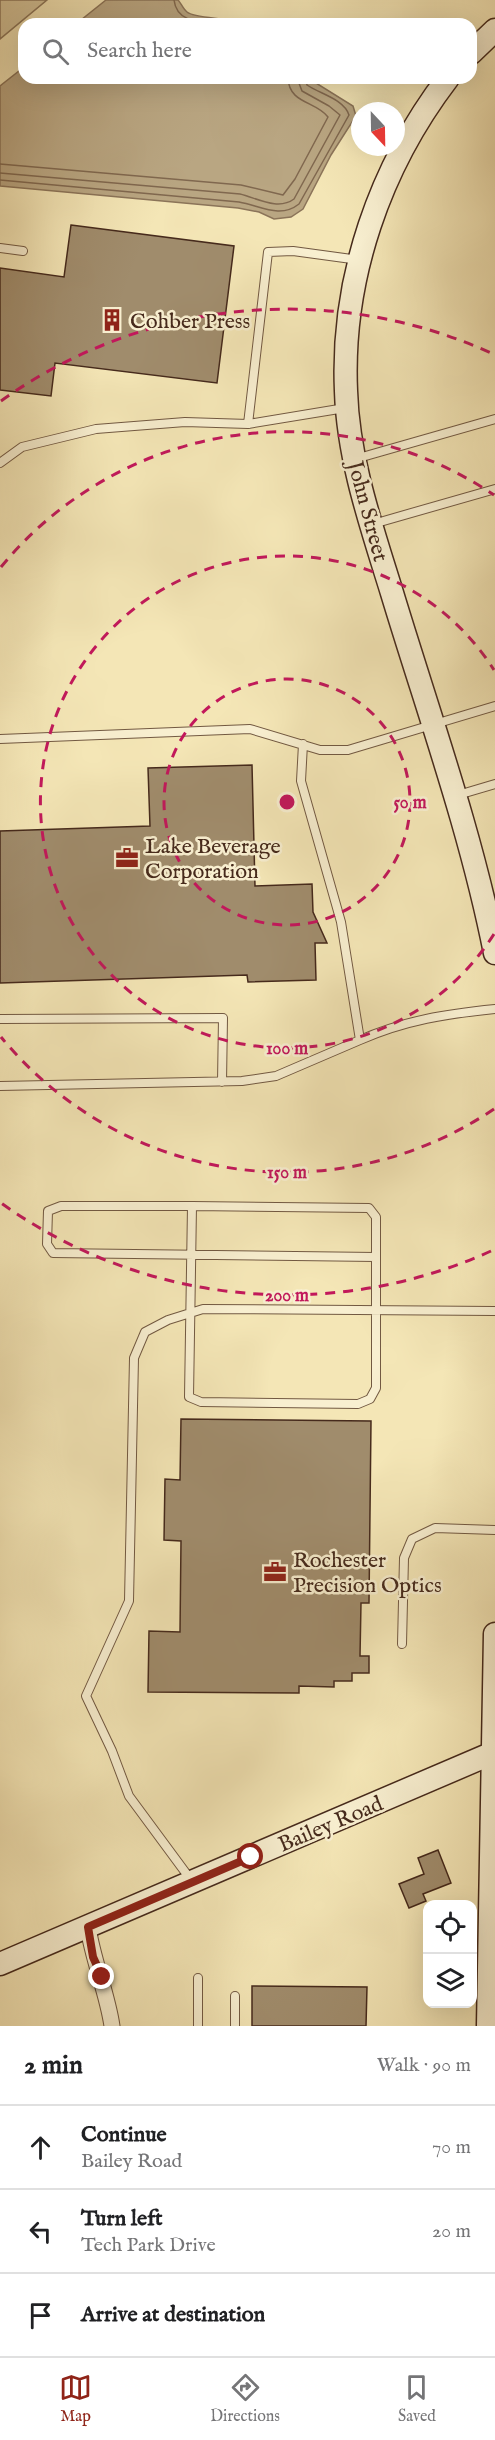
<!DOCTYPE html>
<html lang="en">
<head>
<meta charset="utf-8">
<style>
  :root { --surface:#fff; --page:#f6f6f6; --text:#202124; --muted:#757577; --line:#e0e0e0; --accent:#8f2418 }
  body { margin:0; font-family:"IM FELL English",serif; background:var(--page); color:var(--text) }
  .controls { position:absolute; right:18px; bottom:18px; display:grid; overflow:hidden; border-radius:12px; box-shadow:0 6px 24px #0002 }
  .controls button { width:54px; height:54px; display:grid; place-items:center; padding:0; border:0; border-bottom:2px solid var(--line); background:var(--surface); color:var(--text); font:30px sans-serif }
  .compass { position:absolute; left:351px; top:102px; width:54px; height:54px; border-radius:50%; background:var(--surface); box-shadow:0 6px 24px #0002; rotate:158deg }
  .stop { position:absolute; width:18px; height:18px; margin:-14px; border:4px solid #8f2418; border-radius:50%; background:#fff }
  .stop.end { background:#8f2418; border-color:#fff; box-shadow:0 2px 6px #0008 }
  .list { margin:0; padding:0; list-style:none }
  h2 { display:flex; justify-content:space-between; align-items:center; height:78px; margin:0; padding:0 24px; font-size:26px }
  h2 small { font-size:20px; font-weight:400; color:var(--muted) }
  .list li { display:grid; grid-template-columns:39px 1fr auto; gap:18px; align-items:center; box-sizing:border-box; height:84px; padding:0 24px; border-top:2px solid var(--line) }
  .list b { display:block; font-size:22px; white-space:nowrap }
  .list p { margin:0; font-size:20px; white-space:nowrap; color:var(--muted) }
  .list em { font-size:20px; font-style:normal; color:var(--muted) }
  .icon { flex:none; width:33px; height:33px; fill:none; stroke:currentColor; stroke-width:2; stroke-linecap:round; stroke-linejoin:round }
  .map { position:relative; flex:none; width:495px; height:2026px; overflow:hidden }
  .search { position:absolute; background:var(--surface); box-shadow:0 6px 24px #0002; left:18px; right:18px; top:18px; height:66px; display:flex; align-items:center; gap:15px; box-sizing:border-box; padding:0 21px; border-radius:18px; color:var(--muted); font-size:22px }
  .sheet { height:330px; background:var(--surface) }
  nav { display:flex; justify-content:space-around; align-items:center; box-sizing:border-box; height:84px; border-top:2px solid var(--line); background:var(--surface); font-size:16px; color:var(--muted) }
  nav a { display:grid; justify-items:center; gap:3px }
  nav .on { color:var(--accent) }
  .map>svg:first-child { display:block }
</style>
</head>
<body>
<div class="map">
<svg width="495" height="2026" viewBox="0 0 495 2026">
  <rect width="100%" height="100%" fill="#f4e6b6"/>
  <filter id="stains"><feTurbulence type="fractalNoise" baseFrequency=".00333" numOctaves="4"/><feColorMatrix values="0 0 0 0 .2 0 0 0 0 .09 0 0 0 0 .02 0 0 0 .5 -.17"/></filter>
  <radialGradient id="worn" r=".72"><stop offset=".6" stop-color="#630" stop-opacity="0"/><stop offset="1" stop-color="#630" stop-opacity=".3"/></radialGradient>
  <path fill="#d6c69c" stroke="#8e785c" stroke-width="1.5" d="M0 0H47L0 39Z"/>
  <path fill="#b9a682" stroke="#8b7459" stroke-width="1.5" d="M106 0H178C181 3 183 9 187 12 195 19 230 17 245 24H76Z
    M24 67V78H308L353 106 356 116 331 155 303 209 291 217 274 219 259 212 238 208 0 186V86Z"/>
  <g fill="none" stroke-linecap="round" stroke-linejoin="round">
    <path stroke="#80684f" stroke-width="1.5" d="M174 0C177 25 204 21 223 24
      M0 164 241 185 283 195 295 179 328 117C316 101 289 104 288 78
      M0 173 240 194C257 198 278 211 294 199L340 115 329 106 302 91 297 78
      M0 180 239 202C261 206 280 219 299 204L349 115C344 99 320 94 307 85L305 78"/>
  </g>
  <path fill="#a08c6c" stroke="#462a1c" stroke-width="1.5" d="M71 225 234 246 217 383 55 363 51 396 0 390V268L64 277Z
    M252 765 255 886 312 884 313 912 327 943H315L316 980 248 982 247 975 0 983V831L150 826 148 768Z
    M181 1419 371 1421 369 1603H361L360 1656H369V1673H352V1681H334V1687L299 1686V1693L148 1692 149 1631 180 1632 181 1541 164 1540 165 1479 180 1480Z
    M438 1850 451 1883 423 1894 426 1901 409 1908 399 1884 424 1874 418 1858Z
    M252 1986 367 1987 366 2026H252Z"/>
  <g fill="none" stroke-linecap="round" stroke-linejoin="round">
    <g stroke="#725942" stroke-width="10">
      <path id="lane" d="M0 248 23 251
        M345 408 248 424 268 252 293 251 359 260
        M355 459 495 419
        M0 463 22 447 96 429 185 422 248 424
        M373 524 495 489
        M0 739 250 729 320 750H348L495 706
        M303 744 301 781 341 922 360 1040C406 1020 446 1014 495 1009
        M458 795 495 784
        M0 1019 223 1018 222 1082
        M0 1086 242 1081 276 1076 360 1040
        M192 1206 369 1208 376 1217V1388L370 1399 358 1404 201 1402 189 1397Z
        M192 1206H61L48 1211 47 1244 53 1253 376 1257
        M402 1644 404 1558 412 1539 435 1528 495 1530
        M191 1880 129 1796 112 1751 86 1696 129 1601 134 1358 145 1332 168 1320 203 1309 495 1311
        M198 1978V2026
        M235 1996V2026"/>
    </g>
    <g stroke="#725942" stroke-width="17">
      <path id="street" d="M88 1927C93 1961 107 1992 112 2026"/>
    </g>
    <g stroke="#462a1c" stroke-width="25">
      <path id="secondary" d="M471 53 495 30
        M448 78C380 167 341 278 346 391 348 460 372 528 392 593 428 712 471 831 495 953
        M0 1964 495 1752
        M488 2026 495 1634"/>
    </g>
    <use href="#lane" stroke="#f8efd0" stroke-width="8"/>
    <use href="#street" stroke="#f8efd0" stroke-width="15"/>
    <use href="#secondary" stroke="#f8efd0" stroke-width="22"/>
  </g>
  <g fill="none" stroke-linecap="round" stroke-linejoin="round">
    <path stroke="#8f2418" stroke-width="8" d="M102 1977 93 1957 88 1927 251 1857"/>
  </g>
  <g fill="none" stroke="#c2185b" stroke-width="3" stroke-dasharray="10 8">
    <circle cx="287" cy="802" r="123"/>
    <path d="M494 934A246 246 0 1 1 494 670"/>
    <path d="M494 1109A370 370 0 0 1 1 1037M1 567A370 370 0 0 1 494 495"/>
    <path d="M491 1251A493 493 0 0 1 1 1203M1 401A493 493 0 0 1 491 353"/>
  </g>
  <defs>
    <g id="building-bare" transform="scale(1.8)"><path d="M-4-6H4V6H1V3H-1V6H-4ZM-2.5-4.3h1.7v1.8h-1.7ZM.8-4.3h1.7v1.8H.8ZM-2.5-1h1.7V.8h-1.7ZM.8-1h1.7V.8H.8Z" fill="#8f2418" stroke="#f8efd0" stroke-width="2.5" paint-order="stroke"/></g>
    <g id="office-bare" transform="scale(1.8)"><path d="M-6-3h4V-5.5h4V-3h4V5H-6ZM-1-4.5V-3h2v-1.5ZM-6 0V1H6V0Z" fill="#8f2418" stroke="#f8efd0" stroke-width="2.5" paint-order="stroke"/></g>
  </defs>
  <g fill-rule="evenodd">
    <use href="#building-bare" x="112" y="320"/>
    <use href="#office-bare" x="127" y="858"/>
    <use href="#office-bare" x="275" y="1572"/>
  </g>
  <g text-anchor="middle" stroke-width="5" stroke-linejoin="round" paint-order="stroke">
    <g font-size="22" fill="#462a1c" stroke="#f8efd0" text-anchor="start">
      <text x="130" y="328">Cohber Press</text>
      <text x="145" y="853">Lake Beverage<tspan x="145" dy="25">Corporation</tspan></text>
      <text x="293" y="1567">Rochester<tspan x="293" dy="25">Precision Optics</tspan></text>
    </g>
    <g font-size="22" fill="#462a1c" stroke="#f8efd0">
      <text transform="translate(369 511) rotate(75)" y="8">John Street</text>
      <text transform="translate(330 1823) rotate(-23)" y="8">Bailey Road</text>
    </g>
  </g>
  <circle cx="287" cy="802" r="9" fill="#c2185b" stroke="#f8efd0" stroke-width="3"/>
  <g font-size="18" text-anchor="middle" font-weight="bold" fill="#c2185b" stroke="#f8efd0" stroke-width="5" stroke-linejoin="round" paint-order="stroke">
    <text x="410" y="808">50 m</text>
    <text x="287" y="1054">100 m</text>
    <text x="287" y="1178">150 m</text>
    <text x="287" y="1301">200 m</text>
  </g>
  <rect width="100%" height="100%" filter="url(#stains)"/>
  <rect width="100%" height="100%" fill="url(#worn)"/>
</svg>
<div class="controls">
<button><svg class="icon" aria-label="locate" viewBox="0 0 24 24"><circle cx="12" cy="12" r="6"/><path d="M12 2v4M12 18v4M2 12h4M18 12h4"/></svg></button>
<button><svg class="icon" aria-label="layers" viewBox="0 0 24 24"><path d="M12 4l9 5-9 5-9-5zM3 14l9 5 9-5"/></svg></button>
</div>
<svg class="compass" viewBox="-18 -18 36 36"><path d="M0-13l5 13h-10z" fill="#e53935"/><path d="M0 13l5-13h-10z" fill="#757577"/></svg>
<div class="stop" style="left:251px;top:1857px"></div>
<div class="stop end" style="left:102px;top:1977px"></div>
<div class="search"><svg class="icon" aria-label="search" viewBox="0 0 24 24"><circle cx="10" cy="10" r="6"/><path d="M15 15l6 6"/></svg>Search here</div>
</div>
<section class="sheet">
<h2>2 min<small>Walk · 90 m</small></h2>
<ul class="list">
<li><svg class="icon" aria-label="ahead" viewBox="0 0 24 24"><path d="M12 20V5M6 11l6-6 6 6"/></svg><div><b>Continue</b><p>Bailey Road</p></div><em>70 m</em></li>
<li><svg class="icon" aria-label="left" viewBox="0 0 24 24"><path d="M17 20v-9H6M10 6l-5 5 5 5"/></svg><div><b>Turn left</b><p>Tech Park Drive</p></div><em>20 m</em></li>
<li><svg class="icon" aria-label="arrive" viewBox="0 0 24 24"><path d="M6 21V4h12l-3 4 3 4H6"/></svg><div><b>Arrive at destination</b></div></li>
</ul>
</section>
<nav>
<a class="on"><svg class="icon" aria-label="map" viewBox="0 0 24 24"><path d="M3 6l6-2 6 2 6-2v14l-6 2-6-2-6 2zM9 4v14M15 6v14"/></svg>Map</a>
<a><svg class="icon" aria-label="directions" viewBox="0 0 24 24"><path d="M12 3l9 9-9 9-9-9zM9 14v-3h6M13 9l2 2-2 2"/></svg>Directions</a>
<a><svg class="icon" aria-label="saved" viewBox="0 0 24 24"><path d="M7 4h10v16l-5-4-5 4z"/></svg>Saved</a>
</nav>
</body>
</html>
